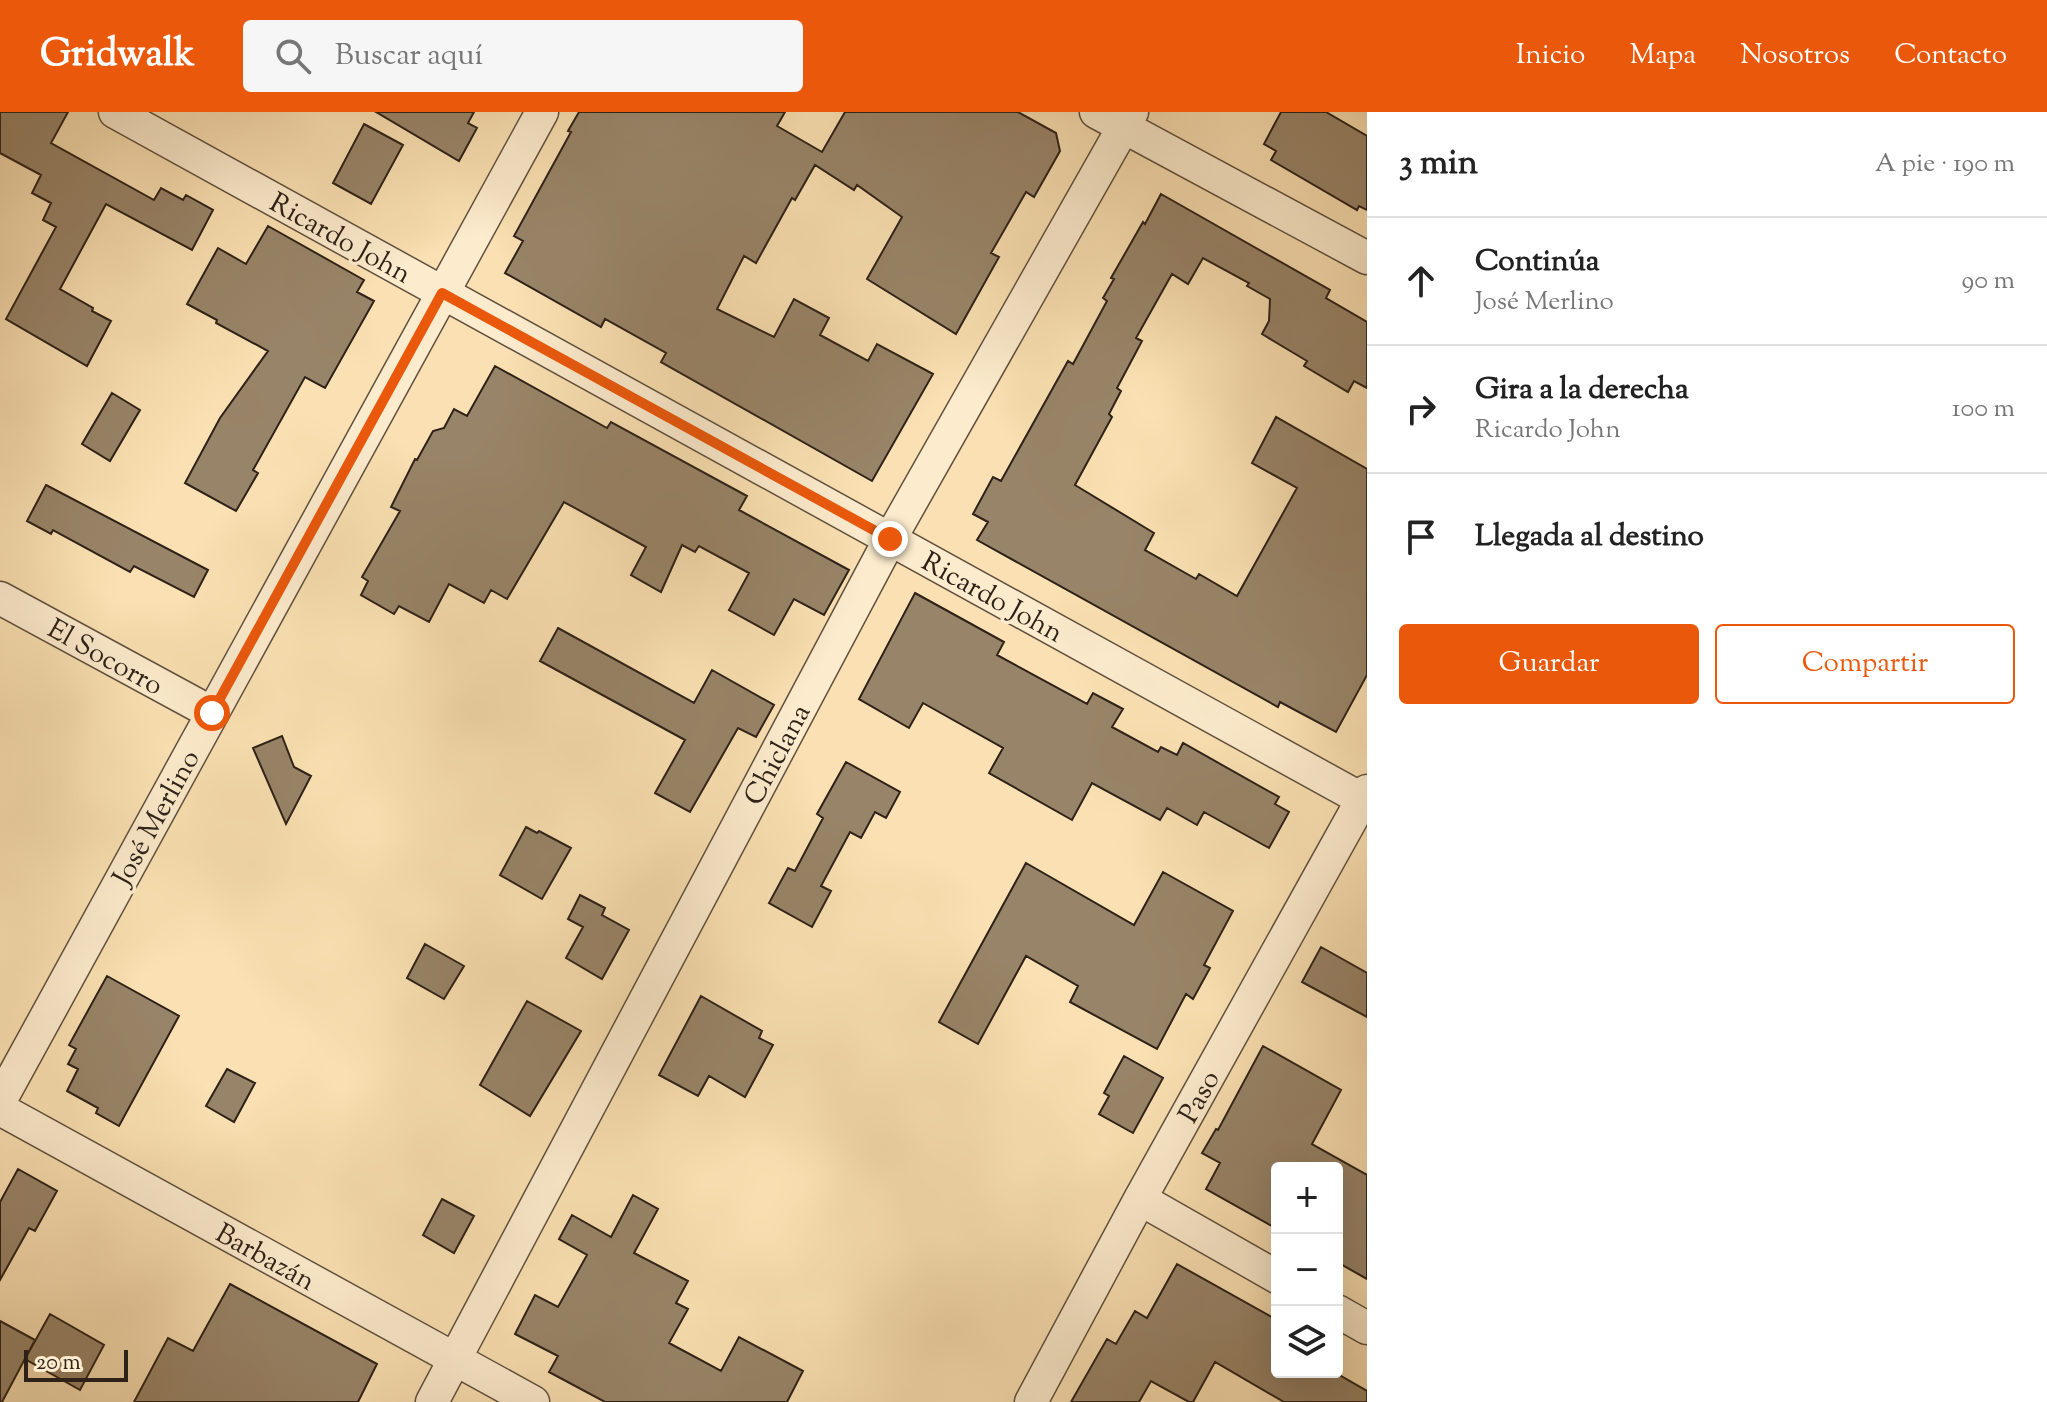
<!DOCTYPE html>
<html lang="es">
<head>
<meta charset="utf-8">
<style>
  :root { --surface:#fff; --page:#f6f6f6; --text:#222; --muted:#767676; --line:#e0e0e0; --accent:#ea580c }
  body { margin:0; font-family:"Sorts Mill Goudy",serif; background:var(--page); color:var(--text) }
  .controls { position:absolute; right:24px; bottom:24px; display:grid; overflow:hidden; border-radius:8px; box-shadow:0 8px 32px #0002 }
  .controls button { width:72px; height:72px; display:grid; place-items:center; padding:0; border:0; border-bottom:2px solid var(--line); background:var(--surface); color:var(--text); font:40px sans-serif }
  .scale { position:absolute; left:24px; bottom:20px; width:104px; box-sizing:border-box; padding-left:8px; border:4px solid #2d2118; border-top:0; font-size:22px; line-height:28px; white-space:nowrap; color:#2d2118; -webkit-text-stroke:6px #fcebcd; paint-order:stroke }
  .stop { position:absolute; width:24px; height:24px; margin:-18px; border:6px solid #ea580c; border-radius:50%; background:#fff }
  .stop.end { background:#ea580c; border-color:#fff; box-shadow:0 2px 8px #0008 }
  .list { margin:0; padding:0; list-style:none }
  h2 { display:flex; justify-content:space-between; align-items:center; height:104px; margin:0; padding:0 32px; font-size:34px }
  h2 small { font-size:26px; font-weight:400; color:var(--muted) }
  .list li { display:grid; grid-template-columns:52px 1fr auto; gap:24px; align-items:center; box-sizing:border-box; height:128px; padding:0 32px; border-top:2px solid var(--line) }
  .list b { display:block; font-size:30px; white-space:nowrap }
  .list p { margin:0; font-size:26px; white-space:nowrap; color:var(--muted) }
  .list em { font-size:26px; font-style:normal; color:var(--muted) }
  .actions { display:flex; gap:16px; padding:24px 32px }
  .actions a { flex:1; padding:18px 0; border:2px solid var(--accent); border-radius:8px; text-align:center; font-size:28px; color:var(--accent) }
  .actions .main { background:var(--accent); color:#fff }
  .icon { flex:none; width:44px; height:44px; fill:none; stroke:currentColor; stroke-width:2; stroke-linecap:round; stroke-linejoin:round }
  .map { position:relative; flex:none; width:1367px; height:1290px; overflow:hidden }
  header { display:flex; align-items:center; gap:48px; box-sizing:border-box; height:112px; padding:0 40px; background:var(--accent); color:#fff }
  header strong { font-size:38px }
  nav { display:flex; gap:44px; margin-inline-start:auto; font-size:28px }
  .search { width:560px; height:72px; background:var(--page); display:flex; align-items:center; gap:20px; box-sizing:border-box; padding:0 28px; border-radius:8px; color:var(--muted); font-size:30px }
  main { display:flex }
  aside { flex:1; background:var(--surface) }
  .map>svg:first-child { display:block }
</style>
</head>
<body>
<header>
<strong>Gridwalk</strong>
<div class="search"><svg class="icon" aria-label="search" viewBox="0 0 24 24"><circle cx="10" cy="10" r="6"/><path d="M15 15l6 6"/></svg>Buscar aquí</div>
<nav><a>Inicio</a><a>Mapa</a><a>Nosotros</a><a>Contacto</a></nav>
</header>
<main>
<div class="map">
<svg width="1367" height="1290" viewBox="0 0 1367 1290">
  <rect width="100%" height="100%" fill="#fae0b2"/>
  <filter id="stains"><feTurbulence type="fractalNoise" baseFrequency=".0025" numOctaves="4"/><feColorMatrix values="0 0 0 0 .2 0 0 0 0 .09 0 0 0 0 .02 0 0 0 .5 -.17"/></filter>
  <radialGradient id="worn" r=".72"><stop offset=".6" stop-color="#630" stop-opacity="0"/><stop offset="1" stop-color="#630" stop-opacity=".3"/></radialGradient>
  <path fill="#988468" stroke="#2d2118" stroke-width="2" d="M0 0H68L51 31 154 88 161 76 183 88 186 83 213 98 192 138 106 92 60 177 93 196 92 199 111 209 87 254 6 207 56 115 43 108 51 91 32 81 41 63 0 41Z
    M376 0H474L468 11 477 16 459 49Z
    M579 0H785L777 14 822 40 845 0H1018L1056 21 1060 39 1034 85 1026 80 991 141 999 145 956 222 867 167 902 105 857 73 854 78 815 53 795 88 792 86 756 151 744 144 717 197 774 225 794 187 829 206 820 223 868 249 877 232 933 262 872 369 661 250 666 241 605 207 601 215 505 161 523 129 514 124 571 20 568 19Z
    M1281 0H1326L1367 24V98L1359 94 1357 98 1271 48 1276 39 1264 32Z
    M364 12 403 33 371 92 333 71Z
    M1161 82 1330 178 1326 186 1367 210V276L1354 269 1348 280 1304 254 1307 249 1262 222 1269 209 1270 187 1247 174 1249 171 1203 146 1188 172 1172 162 1136 226 1142 229 1117 276 1121 279 1109 302 1112 305 1075 373 1154 421 1145 438 1196 467 1199 462 1237 484 1297 376 1252 351 1276 305 1367 357V563L1336 620 1280 590 1278 595 977 428 988 410 973 402 993 365 1001 369 1068 249 1073 252 1107 189 1103 186 1114 167 1111 166 1143 110 1145 112Z
    M268 114 364 168 357 180 374 189 325 276 305 265 253 358 258 361 236 399 185 371 220 306 268 239 216 211 217 208 187 192 218 136 246 152Z
    M495 254 607 316 611 310 747 384 739 398 849 458 824 503 794 487 774 523 729 498 749 461 699 434 695 440 682 433 661 480 631 463 646 435 564 390 507 487 491 478 484 491 449 472 429 510 399 494 394 502 361 483 368 469 362 465 400 399 391 395 415 347 417 348 433 319 444 316 454 297 467 304Z
    M112 281 140 298 110 349 82 332Z
    M46 373 208 458 194 485 134 454 130 460 53 418 51 422 27 409Z
    M915 481 1004 530 997 543 1087 592 1093 581 1123 597 1112 615 1158 640 1161 635 1177 643 1183 631 1279 685 1275 692 1289 700 1269 736 1204 700 1197 713 1167 696 1160 708 1092 671 1072 708 989 661 1003 636 923 591 909 616 859 587Z
    M558 516 694 591 712 558 774 593 756 625 738 616 690 700 655 681 685 628 540 549Z
    M282 624 294 655 311 664 286 712 253 636Z
    M846 650 900 680 886 706 875 700 861 726 850 720 821 774 831 779 812 815 769 791 788 756 795 759 823 706 817 702Z
    M526 715 537 721 539 719 571 736 542 787 500 763Z
    M1026 751 1134 813 1163 760 1233 799 1204 853 1210 856 1193 887 1186 882 1157 937 1070 890 1078 874 1026 844 978 932 939 910Z
    M580 783 605 796 602 803 629 818 602 867 566 846 583 815 568 807Z
    M425 832 464 854 444 887 407 866Z
    M1321 835 1367 861V905L1302 870Z
    M107 864 179 904 119 1014 96 1001 98 996 67 979 78 957 68 952 76 937 69 933Z
    M701 884 762 919 759 926 773 933 745 985 709 964 698 984 659 963Z
    M527 889 581 919 530 1004 480 973Z
    M1263 934 1341 978 1312 1032 1367 1063V1167L1337 1150V1056H1277V1117L1206 1077 1220 1051 1202 1041 1216 1017 1218 1018Z
    M1124 944 1163 966 1133 1021 1099 1002 1109 984 1104 981Z
    M227 957 255 971 234 1010 206 994Z
    M18 1057 57 1079 35 1119 29 1116 0 1168V1090Z
    M633 1083 658 1097 634 1141 688 1169 676 1191 688 1197 669 1231 721 1259 739 1225 803 1259 787 1290H605L549 1260 558 1244 515 1222 535 1183 558 1195 587 1143 559 1127 572 1103 611 1125Z
    M442 1087 474 1104 454 1141 423 1123Z
    M1177 1152 1277 1208V1260H1334L1367 1279V1290H1284L1215 1250 1193 1290H1189L1151 1269 1139 1290H1071L1107 1227 1116 1232 1135 1199 1147 1206Z
    M230 1172 377 1252 358 1290H134L168 1226 193 1239Z
    M50 1202 104 1233 80 1278 25 1247Z
    M0 1209 35 1228 2 1290H0Z"/>
  <g fill="none" stroke-linecap="round" stroke-linejoin="round">
    <g stroke="#60513e" stroke-width="35">
      <path id="minor" d="M115 0 1367 690
        M1096 0 1367 146
        M0 486 212 601
        M0 989 542 0
        M0 997 533 1290
        M1140 1087 1277 1165
        M1337 1199 1367 1216
        M432 1290 890 427 1132 0
        M1031 1290 1140 1087 1367 679"/>
    </g>
    <use href="#minor" stroke="#fcebcd" stroke-width="32"/>
  </g>
  <g fill="none" stroke-linecap="round" stroke-linejoin="round">
    <path stroke="#ea580c" stroke-width="10" d="M212 601 442 181 890 427"/>
  </g>
  <g text-anchor="middle" stroke-width="7" stroke-linejoin="round" paint-order="stroke">
    <g font-size="28" fill="#2d2118" stroke="#fcebcd">
      <text transform="translate(341 125) rotate(29)" y="10">Ricardo John</text>
      <text transform="translate(993 484) rotate(29)" y="10">Ricardo John</text>
      <text transform="translate(106 544) rotate(29)" y="10">El Socorro</text>
      <text transform="translate(776 642) rotate(-62)" y="10">Chiclana</text>
      <text transform="translate(155 705) rotate(-61)" y="10">José Merlino</text>
      <text transform="translate(1198 984) rotate(-61)" y="10">Paso</text>
      <text transform="translate(266 1144) rotate(29)" y="10">Barbazán</text>
    </g>
  </g>
  <rect width="100%" height="100%" filter="url(#stains)"/>
  <rect width="100%" height="100%" fill="url(#worn)"/>
</svg>
<div class="controls">
<button>+</button>
<button>−</button>
<button><svg class="icon" aria-label="layers" viewBox="0 0 24 24"><path d="M12 4l9 5-9 5-9-5zM3 14l9 5 9-5"/></svg></button>
</div>
<div class="scale">20 m</div>
<div class="stop" style="left:212px;top:601px"></div>
<div class="stop end" style="left:890px;top:427px"></div>
</div>
<aside>
<h2>3 min<small>A pie · 190 m</small></h2>
<ul class="list">
<li><svg class="icon" aria-label="ahead" viewBox="0 0 24 24"><path d="M12 20V5M6 11l6-6 6 6"/></svg><div><b>Continúa</b><p>José Merlino</p></div><em>90 m</em></li>
<li><svg class="icon" aria-label="right" viewBox="0 0 24 24"><path d="M7 20v-9h11M14 6l5 5-5 5"/></svg><div><b>Gira a la derecha</b><p>Ricardo John</p></div><em>100 m</em></li>
<li><svg class="icon" aria-label="arrive" viewBox="0 0 24 24"><path d="M6 21V4h12l-3 4 3 4H6"/></svg><div><b>Llegada al destino</b></div></li>
</ul>
<div class="actions"><a class="main">Guardar</a><a>Compartir</a></div>
</aside>
</main>
</body>
</html>
